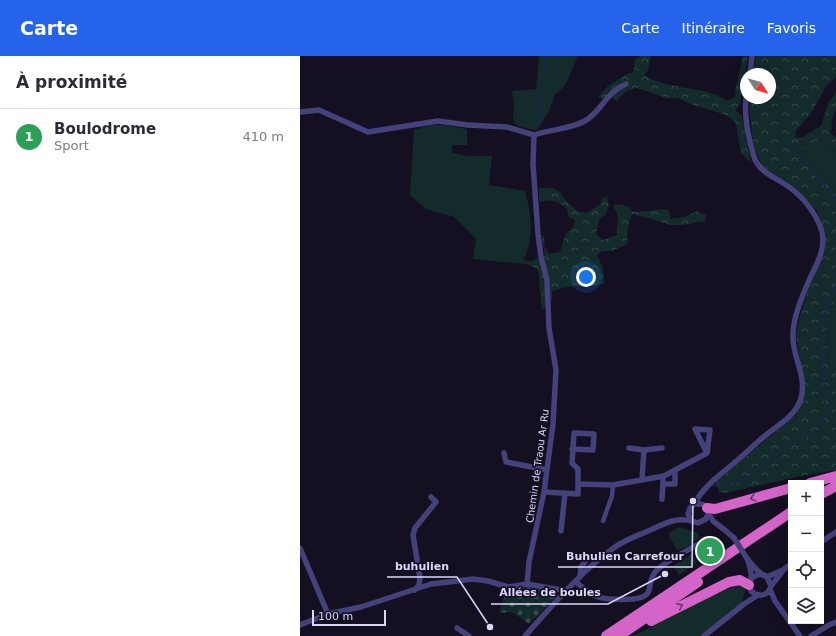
<!DOCTYPE html>
<html lang="fr">
<head>
<meta charset="utf-8">
<style>
  :root { --surface:#fff; --page:#f2f2f3; --text:#2b2b33; --muted:#7c7c81; --line:#e1e1e2; --accent:#2563eb }
  body { margin:0; font-family:"DejaVu Sans",sans-serif; background:var(--page); color:var(--text) }
  .controls { position:absolute; right:12px; bottom:12px; display:grid; overflow:hidden; border-radius:0px; box-shadow:0 4px 16px #0002 }
  .controls button { width:36px; height:36px; display:grid; place-items:center; padding:0; border:0; border-bottom:1px solid var(--line); background:var(--surface); color:var(--text); font:20px sans-serif }
  .compass { position:absolute; left:440px; top:12px; width:36px; height:36px; border-radius:50%; background:var(--surface); box-shadow:0 4px 16px #0002; rotate:126deg }
  .scale { position:absolute; left:12px; bottom:10px; width:74px; box-sizing:border-box; padding-left:4px; border:2px solid #dbd6fa; border-top:0; font-size:11px; line-height:14px; white-space:nowrap; color:#dbd6fa; -webkit-text-stroke:3px #141022; paint-order:stroke }
  .you { position:absolute; left:286px; top:221px; width:14px; height:14px; margin:-10px; border:3px solid #fff; border-radius:50%; background:#1a73e8; box-shadow:0 0 0 6px #1a73e833 }
  .badge { display:grid; place-items:center; width:26px; height:26px; border-radius:50%; background:var(--accent); color:#fff; font-size:13px; font-weight:700 }
  .pin { position:absolute; translate:-50% -50%; border:2px solid #fff; box-shadow:0 1px 4px #0006 }
  .list { margin:0; padding:0; list-style:none }
  h2 { display:flex; justify-content:space-between; align-items:center; height:52px; margin:0; padding:0 16px; font-size:17px }
  h2 small { font-size:13px; font-weight:400; color:var(--muted) }
  .list li { display:grid; grid-template-columns:26px 1fr auto; gap:12px; align-items:center; box-sizing:border-box; height:56px; padding:0 16px; border-top:1px solid var(--line) }
  .list b { display:block; font-size:15px; white-space:nowrap }
  .list p { margin:0; font-size:13px; white-space:nowrap; color:var(--muted) }
  .list em { font-size:13px; font-style:normal; color:var(--muted) }
  .icon { flex:none; width:22px; height:22px; fill:none; stroke:currentColor; stroke-width:2; stroke-linecap:round; stroke-linejoin:round }
  .map { position:relative; flex:none; width:536px; height:580px; overflow:hidden }
  header { display:flex; align-items:center; gap:24px; box-sizing:border-box; height:56px; padding:0 20px; background:var(--accent); color:#fff }
  header strong { font-size:19px }
  nav { display:flex; gap:22px; margin-inline-start:auto; font-size:14px }
  main { display:flex }
  aside { flex:1; background:var(--surface) }
  .map>svg:first-child { display:block }
</style>
</head>
<body>
<header>
<strong>Carte</strong>
<nav><a>Carte</a><a>Itinéraire</a><a>Favoris</a></nav>
</header>
<main>
<aside>
<h2>À proximité<small></small></h2>
<ul class="list">
<li><span class="badge" style="background:#2e9e5b">1</span><div><b>Boulodrome</b><p>Sport</p></div><em>410 m</em></li>
</ul>
</aside>
<div class="map">
<svg width="536" height="580" viewBox="0 0 536 580">
  <defs>
    <pattern id="forest-crowns" width="20" height="18" patternUnits="userSpaceOnUse"><rect width="20" height="18" fill="#142b2b"/><path d="M2 6a3 3 0 1 1 6 0M12 15a3 3 0 1 1 6 0" fill="none" stroke="#36494b"/></pattern>
    <pattern id="cemetery-stones" width="16" height="16" patternUnits="userSpaceOnUse"><rect width="16" height="16" fill="#142b2b"/><path d="M2 7V4a2 2 0 0 1 4 0v3zM10 15v-3a2 2 0 0 1 4 0v3z" fill="#36494b"/></pattern>
  </defs>
  <rect width="100%" height="100%" fill="#141022"/>
  <path fill="#142b2b" d="M239 0H278C273 10 266 34 255 38L249 55 237 74 230 73 216 69 213 63 214 49 212 35 236 33Z
    M130 69H144L167 73V89H152V97L169 100H192L189 129 225 135C231 157 235 183 223 204L224 208 173 203 176 183 154 161 126 153 110 139 114 74Z
    M521 83 536 97V133L495 89 511 88Z
    M536 241V313H528L527 262Z
    M379 471 397 477 401 481 387 491 377 494 368 478Z
    M391 498 397 507 379 519 373 510Z
    M439 529 446 532 442 546 400 580H333L411 540Z"/>
  <path fill="url(#forest-crowns)" d="M340 0H351L348 14 344 19C365 34 407 29 426 45L435 42C435 27 441 14 443 0H448L440 48 435 54 442 60 451 107 441 97 436 68 430 61 420 57 396 50 378 42H366L341 33 335 32 327 35 322 39 317 45 312 42H297L308 30 329 17H333L335 4Z
    M456 0H536V21L526 30 512 56 496 75 495 82 503 81 521 70 528 48 536 36V52L532 62 531 78 536 81V97L521 83 511 88 495 89 536 133V241L527 262 528 313H536V414L496 421 425 437 419 436 416 426 497 358 505 336 496 278 500 260 511 226 524 199 526 178 517 155 493 130 471 116 461 108 454 91 450 61 449 42H470V18H453Z
    M239 132H252L260 136 264 143 277 155 287 157 300 148 302 142 307 141 309 149 306 158 299 164 296 178 303 184 317 179 318 157 314 154V148L330 151 331 155 337 156 365 153 369 155 371 163 385 161 397 155 406 159 405 165 383 169H369L356 164 332 158 328 171 327 188 312 195H302L297 199 303 212 304 228 290 230 275 229 252 235V244L242 254 238 214 230 209 224 208 223 204 232 205 245 199 241 179 244 180 245 192 249 198 260 196C263 190 263 184 265 180 269 172 273 176 275 164L268 160 267 153C256 144 253 143 239 146Z"/>
  <path fill="url(#cemetery-stones)" d="M229 531 254 535 257 540 229 568 212 556 199 557 206 535Z"/>
  <g fill="none" stroke-linecap="round" stroke-linejoin="round">
    <path stroke="#152847" stroke-width="1.5" d="M238 70 246 0
      M487 85 536 143
      M413 429 417 430 442 425 493 387 518 375 525 360V336L521 267 536 229"/>
    <path stroke="#44417b" stroke-width="4.5" d="M303 465 312 440 313 429"/>
    <path stroke="#44417b" stroke-width="5.5" d="M450 18 452 0
      M0 56 19 54 68 76 138 65 168 69 207 71 234 79
      M234 79C249 74 276 72 288 63 303 52 307 36 326 28
      M329 392 344 394 362 392
      M272 393 293 394 294 378 274 377 272 407 278 413V428
      M204 397 206 406 247 414
      M342 423 344 394
      M363 428H375V414
      M244 436 278 438V428L313 429 364 420 407 397 395 373 410 374 407 397
      M362 443 363 425
      M394 448C404 430 419 420 434 407 445 398 455 388 466 379 478 369 494 361 500 345 509 322 491 300 493 277 494 258 503 239 510 222 517 208 526 192 522 176 517 157 500 137 483 127 474 121 463 117 457 107 453 102 453 95 451 90 447 74 444 59 446 42
      M408 458 406 463 398 467 392 465 388 458 390 452 394 448H401L404 449 413 465 426 475 434 482
      M261 475 265 437
      M521 486 536 476
      M0 492 28 558
      M448 504C449 510 452 516 451 521 451 527 449 529 451 535 459 542 468 540 471 530L467 521C462 517 456 518 451 523
      M448 504 458 515 463 519
      M280 521 281 511 287 503
      M467 521 483 514 491 508
      M276 526C282 531 288 537 296 540 305 544 340 546 347 538 352 532 348 522 357 514 370 502 389 494 404 485
      M227 528 229 506 244 436 253 368 256 314 249 272 247 224 241 201 238 178 233 108 234 79
      M471 530 482 516
      M470 533 475 545 500 580
      M115 534 119 529 120 522 113 479 115 472 136 446 131 441
      M0 569 28 558 61 551 131 528 157 525 173 523 188 525 208 531 227 528 267 535
      M157 572 169 580
      M225 580C251 551 283 513 315 491 325 484 337 480 348 475 364 468 374 461 392 465
      M404 580 444 548 458 539
      M511 580 529 569 536 566"/>
    <path stroke="#d564c8" stroke-width="10" d="M510 427 536 420
      M521 438 536 430
      M407 452 415 453 491 432
      M351 565 429 526 440 524 449 529
      M306 580 491 456
      M319 580 398 526"/>
    <path stroke="#44417b" stroke-width="5.5" d="M434 482 448 504"/>
  </g>
  <defs><path id="oneway-chevron" d="M-2-3.5L2.5 0L-2 3.5" fill="none" stroke-width="1.6" stroke-linecap="round" stroke-linejoin="round"/></defs>
  <g stroke="#6b366d">
    <use href="#oneway-chevron" transform="translate(453 442) rotate(165)"/>
    <use href="#oneway-chevron" transform="translate(380 550) rotate(-26)"/>
  </g>
  <g text-anchor="middle" stroke-width="3.5" stroke-linejoin="round" paint-order="stroke">
    <g font-size="10" fill="#dbd6fa" stroke="#141022">
      <text transform="translate(237 410) rotate(-82)" y="4">Chemin de Traou Ar Ru</text>
    </g>
  </g>
  <path fill="none" stroke="#dbd6fa" stroke-width="1.5" d="M393 445L392 511H258M190 571L157 521H87M365 518L308 548H191"/>
  <g fill="#dbd6fa" stroke="#141022" stroke-width="1.5">
    <circle cx="393" cy="445" r="4"/>
    <circle cx="190" cy="571" r="4"/>
    <circle cx="365" cy="518" r="4"/>
  </g>
  <g font-size="11" text-anchor="middle" font-weight="bold" fill="#dbd6fa" stroke="#141022" stroke-width="3.5" stroke-linejoin="round" paint-order="stroke">
    <text x="325" y="504">Buhulien Carrefour</text>
    <text x="122" y="514">buhulien</text>
    <text x="250" y="540">Allées de boules</text>
  </g>
</svg>
<div class="controls">
<button>+</button>
<button>−</button>
<button><svg class="icon" aria-label="locate" viewBox="0 0 24 24"><circle cx="12" cy="12" r="6"/><path d="M12 2v4M12 18v4M2 12h4M18 12h4"/></svg></button>
<button><svg class="icon" aria-label="layers" viewBox="0 0 24 24"><path d="M12 4l9 5-9 5-9-5zM3 14l9 5 9-5"/></svg></button>
</div>
<svg class="compass" viewBox="-18 -18 36 36"><path d="M0-13l5 13h-10z" fill="#e53935"/><path d="M0 13l5-13h-10z" fill="#7c7c81"/></svg>
<div class="scale">100 m</div>
<div class="you"></div>
<div class="pin badge" style="left:410px;top:495px;background:#2e9e5b">1</div>
</div>
</main>
</body>
</html>
